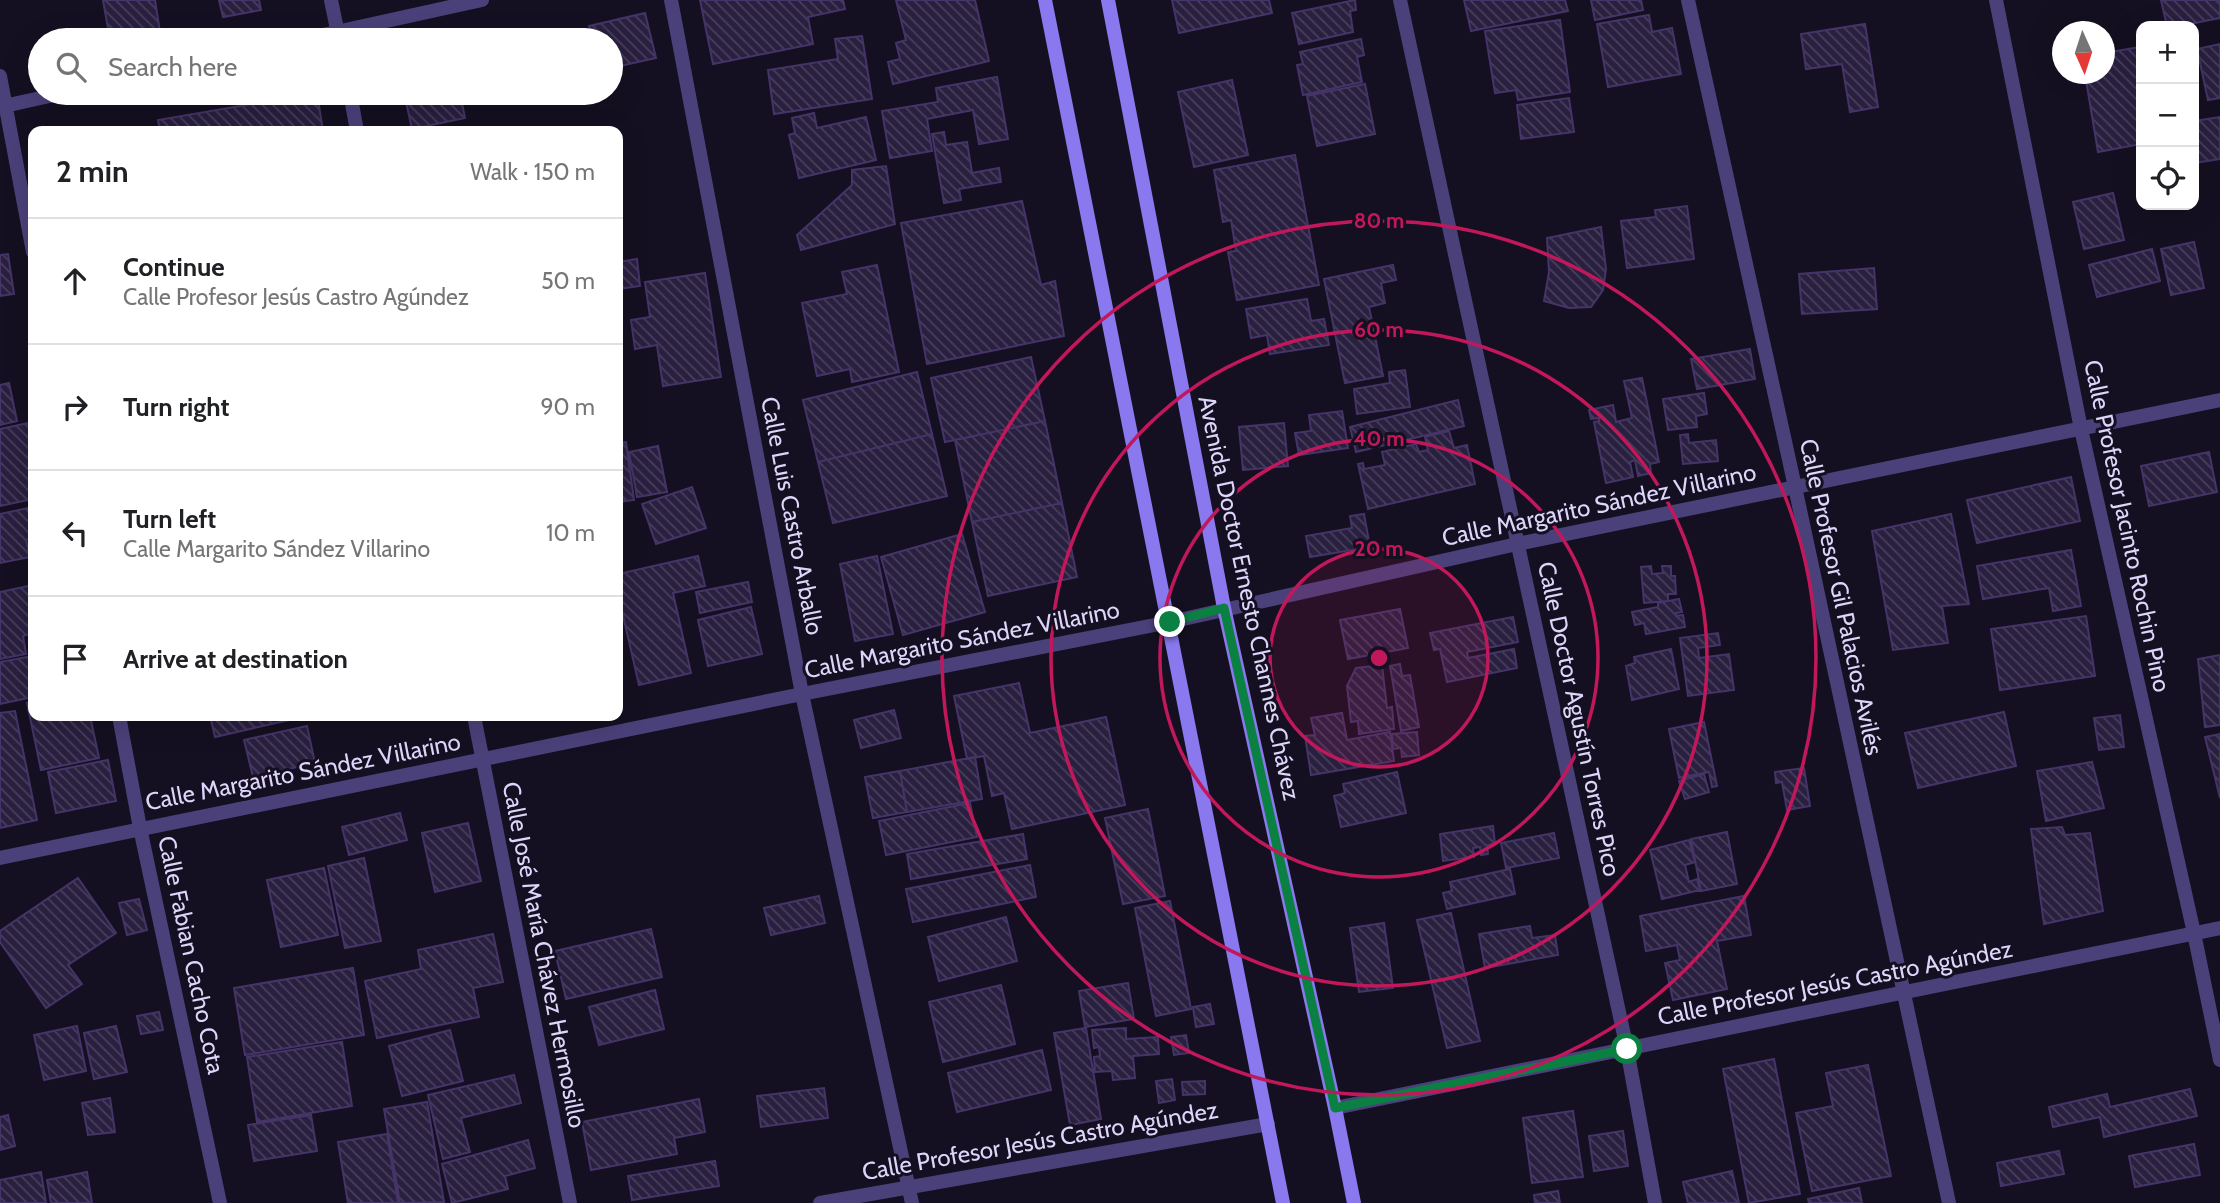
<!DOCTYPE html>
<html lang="en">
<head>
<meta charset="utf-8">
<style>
  :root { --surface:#fff; --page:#f2f2f2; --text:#202124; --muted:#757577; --line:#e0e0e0 }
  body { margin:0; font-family:Cabin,sans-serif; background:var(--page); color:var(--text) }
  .controls { position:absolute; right:21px; top:21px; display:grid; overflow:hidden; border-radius:14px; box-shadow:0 7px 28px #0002 }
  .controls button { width:63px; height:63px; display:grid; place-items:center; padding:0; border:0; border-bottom:2px solid var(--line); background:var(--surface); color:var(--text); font:35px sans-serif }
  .compass { position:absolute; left:2052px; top:21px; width:63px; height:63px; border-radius:50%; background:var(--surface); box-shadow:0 7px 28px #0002; rotate:177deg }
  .stop { position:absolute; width:21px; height:21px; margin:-16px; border:5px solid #0b8043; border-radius:50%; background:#fff }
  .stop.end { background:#0b8043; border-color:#fff; box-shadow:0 2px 7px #0008 }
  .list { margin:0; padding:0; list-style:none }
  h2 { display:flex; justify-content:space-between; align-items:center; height:91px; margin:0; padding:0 28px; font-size:30px }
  h2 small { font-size:23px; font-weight:400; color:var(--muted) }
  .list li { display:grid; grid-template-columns:46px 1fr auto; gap:21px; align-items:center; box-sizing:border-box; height:126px; padding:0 28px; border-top:2px solid var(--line) }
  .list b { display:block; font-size:26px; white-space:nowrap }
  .list p { margin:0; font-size:23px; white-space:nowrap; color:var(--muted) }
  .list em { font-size:23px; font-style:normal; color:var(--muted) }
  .icon { flex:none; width:38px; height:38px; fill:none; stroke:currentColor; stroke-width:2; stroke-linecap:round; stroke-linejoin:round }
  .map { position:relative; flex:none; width:2220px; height:1203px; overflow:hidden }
  .search { position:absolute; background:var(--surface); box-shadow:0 7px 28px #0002; left:28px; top:28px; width:595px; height:77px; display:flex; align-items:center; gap:18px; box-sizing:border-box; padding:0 24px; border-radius:38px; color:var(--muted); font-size:26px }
  .panel { position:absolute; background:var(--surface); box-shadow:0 7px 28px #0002; left:28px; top:126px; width:595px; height:595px; border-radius:14px }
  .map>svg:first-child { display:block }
</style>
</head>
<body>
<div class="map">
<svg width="2220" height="1203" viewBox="0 0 2220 1203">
  <defs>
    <pattern id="building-back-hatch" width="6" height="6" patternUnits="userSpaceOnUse" patternTransform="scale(1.75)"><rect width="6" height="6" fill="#291f3f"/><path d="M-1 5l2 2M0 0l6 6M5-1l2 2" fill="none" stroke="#483f5c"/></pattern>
  </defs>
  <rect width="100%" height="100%" fill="#151021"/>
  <path fill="url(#building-back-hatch)" stroke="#453468" stroke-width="2" d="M103 0H155L160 32 110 40Z
    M219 0H259L261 10 223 17Z
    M700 0H843L845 9 808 17 813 44 713 64Z
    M896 0H975L989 61 893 84 888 62 900 59 896 43 906 40Z
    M1172 0H1269L1272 13 1179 33Z
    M1355 0 1356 10 1350 11 1353 32 1299 44 1292 13Z
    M1464 0H1565L1568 11 1471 31Z
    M1591 0H1641L1643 10 1595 20Z
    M2161 0H2220V18L2180 26H2167Z
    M645 13 656 58 611 68V40H593L589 26Z
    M1649 15 1652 32 1672 28 1681 74 1608 87 1597 24Z
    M1560 20 1570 92 1518 100 1516 90 1495 93 1485 31Z
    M1865 24 1878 107 1850 112 1842 64 1806 69 1801 34Z
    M862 36 872 99 774 114 768 70 838 59 835 39Z
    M1361 39 1364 55 1357 57 1362 82 1303 95 1297 65 1303 64 1300 52Z
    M2220 44V98L2208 100 2197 49Z
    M2140 47 2141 144 2098 152 2085 74H2104V53Z
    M997 77 1008 139 979 144 973 110 927 119 932 151 890 158 882 111 938 102 936 88Z
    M1232 80 1248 155 1194 167 1178 92Z
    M1365 84 1375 134 1317 146 1307 96Z
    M317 93 323 131H160L158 120Z
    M404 93H460L465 118 412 129Z
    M1569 98 1574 132 1521 139 1517 105Z
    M814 113 817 128 866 117 876 160 799 178 789 135 795 133 792 118Z
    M2220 117V159L2194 163V121Z
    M944 132 946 145 967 142 972 173 999 168 1001 182 959 189 961 200 944 203 932 134Z
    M1295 155 1319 285 1237 300 1228 252 1236 251 1231 220 1223 222 1214 170Z
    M886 166 895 224 801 250 797 235 852 185V170Z
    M2113 193 2124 240 2084 249 2073 202Z
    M1022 201 1041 285 1055 281 1064 336 927 364 901 223Z
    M1687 206 1694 259 1627 268 1621 221 1656 217 1655 210Z
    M1601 227 1606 269 1603 290 1591 307 1569 308 1544 301 1549 272 1547 238Z
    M2194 242 2204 288 2171 295 2161 249Z
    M2152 249 2160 281 2097 297 2089 265Z
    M8 254 14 294 0 296V255Z
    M637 259 640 286 618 289V262Z
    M877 265 899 372 852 382 850 369 817 376 802 303 847 294 842 272Z
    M1393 265 1396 280 1381 283 1385 303 1369 307 1383 376 1345 383 1324 279Z
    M1874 268 1877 309 1802 314 1799 274Z
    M705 273 721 377 663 386 657 345 635 349 631 320 650 317 645 282Z
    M1307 299 1311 321 1324 319 1329 345 1270 354 1267 335 1251 338 1246 309Z
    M1750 349 1755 379 1697 389 1691 359Z
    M1031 357 1045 421 945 442 931 378Z
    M1405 370 1410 407 1357 414 1354 389 1390 383 1389 372Z
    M917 372 932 434 818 462 803 400Z
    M1642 378 1659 462 1650 464 1651 473 1638 476 1635 460 1630 462 1633 477 1606 483 1594 422 1599 421V418L1591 419 1589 410 1613 405 1616 422 1632 418 1624 381Z
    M9 383 17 421 0 425V385Z
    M1704 393 1707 414 1696 416 1697 427 1668 430 1663 399Z
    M1458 400 1464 426 1356 452 1350 427Z
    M1342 411 1348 448 1299 455 1295 433 1311 431 1309 415Z
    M1045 421 1062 503 972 522 955 440Z
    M33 422V499L0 506V429Z
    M1284 423 1288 466 1243 470 1239 427Z
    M1449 431 1454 448 1467 445 1475 484 1368 509 1358 464 1363 463 1364 469 1385 465 1382 452 1416 444 1419 452 1428 450 1425 437Z
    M932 434 947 496 833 523 818 462Z
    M1688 434 1689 443 1716 440 1718 461 1683 464 1680 435Z
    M626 442 634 500 618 502V443Z
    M658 446 667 492 637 497 629 452Z
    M2209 452 2217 492 2149 506 2141 466Z
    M2071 477 2080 521 1977 543 1967 500Z
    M692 487 706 528 656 544 642 504Z
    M1062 503 1077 577 988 596 972 522Z
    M33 507V538L26 540 30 557 0 563V514Z
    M1364 514 1370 547 1310 557 1306 536 1352 528 1350 516Z
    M1951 514 1969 604 1942 606 1948 643 1893 650 1872 531Z
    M962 534 985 612 903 635 881 557Z
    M2071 550 2081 606 2053 611 2049 588 1983 599 1977 566Z
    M698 556 705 586 673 593 691 673 639 685 618 594V574Z
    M877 556 893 634 855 641 840 564Z
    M1651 566 1652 574 1663 573 1662 566H1671V576H1675L1676 594H1668V601L1644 603 1641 567Z
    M748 582 752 602 700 613 696 592Z
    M33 585V633L23 636 26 654 0 659V592Z
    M1679 599 1682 612 1676 613V616L1683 615 1685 627 1646 634 1644 623 1635 625 1632 612 1658 607V603Z
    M751 607 762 654 708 666 698 620Z
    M1400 609 1408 648 1348 659 1340 620Z
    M2086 616 2095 676 2000 690 1991 629Z
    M1513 617 1518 642 1467 652 1468 658 1514 649 1517 668 1447 682 1440 649 1434 650 1430 633Z
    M1718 633 1720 645 1698 648 1699 658 1729 654 1734 690 1688 696 1680 638Z
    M1671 649 1679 689 1632 700 1626 666 1635 663 1634 657Z
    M2220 655V725L2205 727 2198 659Z
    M33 656V697L0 704V662Z
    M1400 664 1402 676 1410 675 1419 727 1401 731 1390 666Z
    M1382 665 1387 708 1392 707 1394 729 1359 734 1358 721 1351 722 1347 686 1356 668Z
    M1019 683 1030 733 1106 717 1125 805 1012 829 1004 793 992 796 984 756 967 759 954 696Z
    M33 701V716H90L99 758 41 770 27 703Z
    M894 710 901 738 861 748 854 720Z
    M15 711 37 820 0 828V713Z
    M2004 712 2016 766 1918 788 1905 733Z
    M1342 713 1347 740 1390 732 1394 761 1311 775 1305 736 1315 735 1311 718Z
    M2120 715 2124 747 2099 750 2094 718Z
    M210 716H297L298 718 215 737Z
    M1704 722 1717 786 1712 787 1709 772 1679 778 1669 729Z
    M307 726 315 763 253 777 244 740Z
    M1417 732 1419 755 1402 757 1401 748 1393 749 1392 734Z
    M2220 734V798L2205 737Z
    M975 757 982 799 907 812 900 771Z
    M108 760 116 801 56 813 48 772Z
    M2092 762 2104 808 2046 821 2037 771Z
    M1804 768 1810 806 1787 810 1782 782 1776 783 1775 772Z
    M900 771 907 812 873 818 865 777Z
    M1397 772 1406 813 1341 827 1334 796 1345 793 1343 784Z
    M1704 774 1709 792 1685 799 1679 781Z
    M970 803 977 837 886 855 879 821Z
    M1148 809 1165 896 1123 904 1105 818Z
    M400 813 407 840 349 855 342 827Z
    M468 823 481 881 435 892 422 833Z
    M1493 826 1495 844 1487 845 1488 854 1481 855 1480 847 1473 848 1474 857 1443 861 1440 834Z
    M2062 827 2065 835 2090 833 2103 911 2044 924 2031 829Z
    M1727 832 1737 884 1701 891 1691 839Z
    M1554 833 1559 858 1506 868 1501 843Z
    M1023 834 1027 859 911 879 907 854Z
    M1689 840 1695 862 1685 865 1689 882 1697 879 1700 890 1662 899 1650 850Z
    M364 858 381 941 345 948 328 866Z
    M1030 865 1036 897 913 922 906 889Z
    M324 868 338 935 281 947 267 880Z
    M1510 869 1515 894 1447 909 1443 893 1452 891 1450 882Z
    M78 878 116 933 68 965 82 984 46 1008 0 942V931Z
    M819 896 825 923 771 935 764 908Z
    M1744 896 1751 935 1717 941 1727 989 1673 1000 1665 963 1680 960 1677 945 1646 951 1640 916Z
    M139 899 147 930 127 935 119 903Z
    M1170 901 1191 1009 1156 1016 1135 908Z
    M1451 913 1480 1041 1447 1048 1417 920Z
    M1006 917 1017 961 939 981 928 937Z
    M1384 923 1393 988 1359 992 1350 928Z
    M1530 926 1532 938 1555 935 1558 955 1485 968 1479 934Z
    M651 929 662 977 566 999 555 951Z
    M493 934 503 982 473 988 479 1017 377 1038 365 981 421 969 418 950Z
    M353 968 364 1035 245 1055 234 988Z
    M1128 983 1134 1019 1085 1027 1079 991Z
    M1001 985 1015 1044 943 1062 929 1002Z
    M655 990 664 1029 599 1045 589 1007Z
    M1210 1004 1214 1024 1196 1027 1193 1007Z
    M159 1012 163 1030 141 1034 137 1016Z
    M77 1026 86 1071 44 1080 34 1035Z
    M116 1026 127 1072 94 1079 84 1033Z
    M1086 1028 1101 1119 1070 1125 1054 1033Z
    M1126 1028V1039L1158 1037 1159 1054 1133 1056 1135 1078 1113 1080 1112 1071 1095 1072 1094 1057 1100 1056 1099 1047 1094 1048 1092 1030Z
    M450 1030 463 1081 402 1096 389 1046Z
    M1186 1035 1189 1053 1174 1055 1171 1037Z
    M342 1042 352 1106 257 1122 247 1057Z
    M1042 1050 1051 1090 957 1112 948 1073Z
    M1774 1059 1800 1194 1749 1203 1723 1069Z
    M1868 1065 1891 1176 1812 1191 1796 1113 1833 1106 1826 1073Z
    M514 1075 521 1103 461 1118 470 1152 443 1159 428 1095Z
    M1172 1079 1175 1100 1159 1103 1156 1081Z
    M1205 1081V1094L1183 1095 1182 1082Z
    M824 1088 828 1118 761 1127 757 1096Z
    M2190 1089 2197 1116 2104 1137 2100 1117 2053 1127 2049 1107 2107 1094 2110 1107Z
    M110 1098 115 1132 88 1135 82 1103Z
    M699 1099 705 1132 674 1138 677 1154 591 1170 582 1122Z
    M427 1102 444 1202 400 1203 384 1109Z
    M1573 1111 1583 1177 1532 1183 1523 1118Z
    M8 1115 15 1146 0 1150V1117Z
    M311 1115 317 1151 254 1161 248 1125Z
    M1623 1131 1628 1166 1594 1171 1589 1136Z
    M387 1134 398 1203H348L338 1142Z
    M528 1140 535 1168 505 1176 508 1189 452 1203 442 1164Z
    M2194 1144 2200 1175 2135 1187 2129 1156Z
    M2059 1151 2064 1174 2001 1186 1997 1163Z
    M715 1161 719 1186 632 1200 628 1176Z
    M1732 1171 1739 1203H1688L1683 1182Z
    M41 1172 46 1203H0V1180Z
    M87 1172 92 1203H51L47 1180Z
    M1859 1188 1862 1203H1809L1808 1199Z
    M1558 1191 1560 1203H1535L1534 1195Z"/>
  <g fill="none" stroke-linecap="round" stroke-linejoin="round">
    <path stroke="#4b417a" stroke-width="14" d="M331 0 339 39
      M671 0 802 694 912 1203
      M1400 0 1627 1049 1655 1203
      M1688 0 1795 487 1949 1203
      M1996 0 2081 429 2194 933 2220 1060
      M300 40 482 0
      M0 76 33 252
      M350 93 357 131
      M0 107 63 93
      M119 716 140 828 220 1203
      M474 716 570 1203
      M0 858 802 694 1170 622 1517 544 2220 400
      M1335 1108 2220 928
      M820 1203 1268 1124"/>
    <path stroke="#8a78ee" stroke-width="14" d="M1045 0 1283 1203
      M1108 0 1224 608 1335 1108 1354 1203"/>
  </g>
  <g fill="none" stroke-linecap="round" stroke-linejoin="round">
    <path stroke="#0b8043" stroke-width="9" d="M1170 622 1224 608 1335 1108 1627 1049"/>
  </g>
  <circle cx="1379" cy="658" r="109" fill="#c2185b" fill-opacity=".12"/>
  <g fill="none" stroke="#c2185b" stroke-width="3.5">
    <circle cx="1379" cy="658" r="109"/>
    <circle cx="1379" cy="658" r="219"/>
    <circle cx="1379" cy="658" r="328"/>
    <circle cx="1379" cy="658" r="437"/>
  </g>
  <g text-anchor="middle" stroke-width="6" stroke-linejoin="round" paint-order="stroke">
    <g font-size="24" fill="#ded5fa" stroke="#151021">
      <text transform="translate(1599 505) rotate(-12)" y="8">Calle Margarito Sández Villarino</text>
      <text transform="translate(792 516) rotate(79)" y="8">Calle Luis Castro Arballo</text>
      <text transform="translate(2127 526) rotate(78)" y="8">Calle Profesor Jacinto Rochin Pino</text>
      <text transform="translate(1841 597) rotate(78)" y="8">Calle Profesor Gil Palacios Avilés</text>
      <text transform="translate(1249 598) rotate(78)" y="8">Avenida Doctor Ernesto Channes Chávez</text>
      <text transform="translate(962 640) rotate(-11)" y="8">Calle Margarito Sández Villarino</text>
      <text transform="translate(1579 719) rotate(78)" y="8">Calle Doctor Agustín Torres Pico</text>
      <text transform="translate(303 772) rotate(-11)" y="8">Calle Margarito Sández Villarino</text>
      <text transform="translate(191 955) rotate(78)" y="8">Calle Fabian Cacho Cota</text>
      <text transform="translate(544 955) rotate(79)" y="8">Calle José María Chávez Hermosillo</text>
      <text transform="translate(1835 983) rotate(-11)" y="8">Calle Profesor Jesús Castro Agúndez</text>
      <text transform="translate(1040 1141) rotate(-10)" y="8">Calle Profesor Jesús Castro Agúndez</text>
    </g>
  </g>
  <circle cx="1379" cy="658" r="10" fill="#c2185b" stroke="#151021" stroke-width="3.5"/>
  <g font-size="21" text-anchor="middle" font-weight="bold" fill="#c2185b" stroke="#151021" stroke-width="6" stroke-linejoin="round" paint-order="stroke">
    <text x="1379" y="228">80 m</text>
    <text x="1379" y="337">60 m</text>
    <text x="1379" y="446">40 m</text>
    <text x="1379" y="556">20 m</text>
  </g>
</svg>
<div class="controls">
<button>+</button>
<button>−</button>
<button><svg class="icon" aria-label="locate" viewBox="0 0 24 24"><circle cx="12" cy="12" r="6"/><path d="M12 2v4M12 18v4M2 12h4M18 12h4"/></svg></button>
</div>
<svg class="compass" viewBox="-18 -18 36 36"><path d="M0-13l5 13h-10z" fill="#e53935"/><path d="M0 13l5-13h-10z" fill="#757577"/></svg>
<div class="stop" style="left:1627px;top:1049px"></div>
<div class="stop end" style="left:1170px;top:622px"></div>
<div class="search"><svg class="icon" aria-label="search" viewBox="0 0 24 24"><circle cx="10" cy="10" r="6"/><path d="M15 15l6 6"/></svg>Search here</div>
<section class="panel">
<h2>2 min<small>Walk · 150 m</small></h2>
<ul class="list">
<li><svg class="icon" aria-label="ahead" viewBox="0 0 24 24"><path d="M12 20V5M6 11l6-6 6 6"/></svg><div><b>Continue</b><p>Calle Profesor Jesús Castro Agúndez</p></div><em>50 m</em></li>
<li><svg class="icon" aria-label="right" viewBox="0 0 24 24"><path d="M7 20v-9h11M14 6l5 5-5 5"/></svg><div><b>Turn right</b></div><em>90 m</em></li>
<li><svg class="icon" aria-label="left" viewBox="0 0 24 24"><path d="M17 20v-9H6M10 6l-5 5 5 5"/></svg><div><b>Turn left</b><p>Calle Margarito Sández Villarino</p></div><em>10 m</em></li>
<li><svg class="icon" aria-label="arrive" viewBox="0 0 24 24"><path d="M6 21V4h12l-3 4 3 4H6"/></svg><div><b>Arrive at destination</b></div></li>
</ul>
</section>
</div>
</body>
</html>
